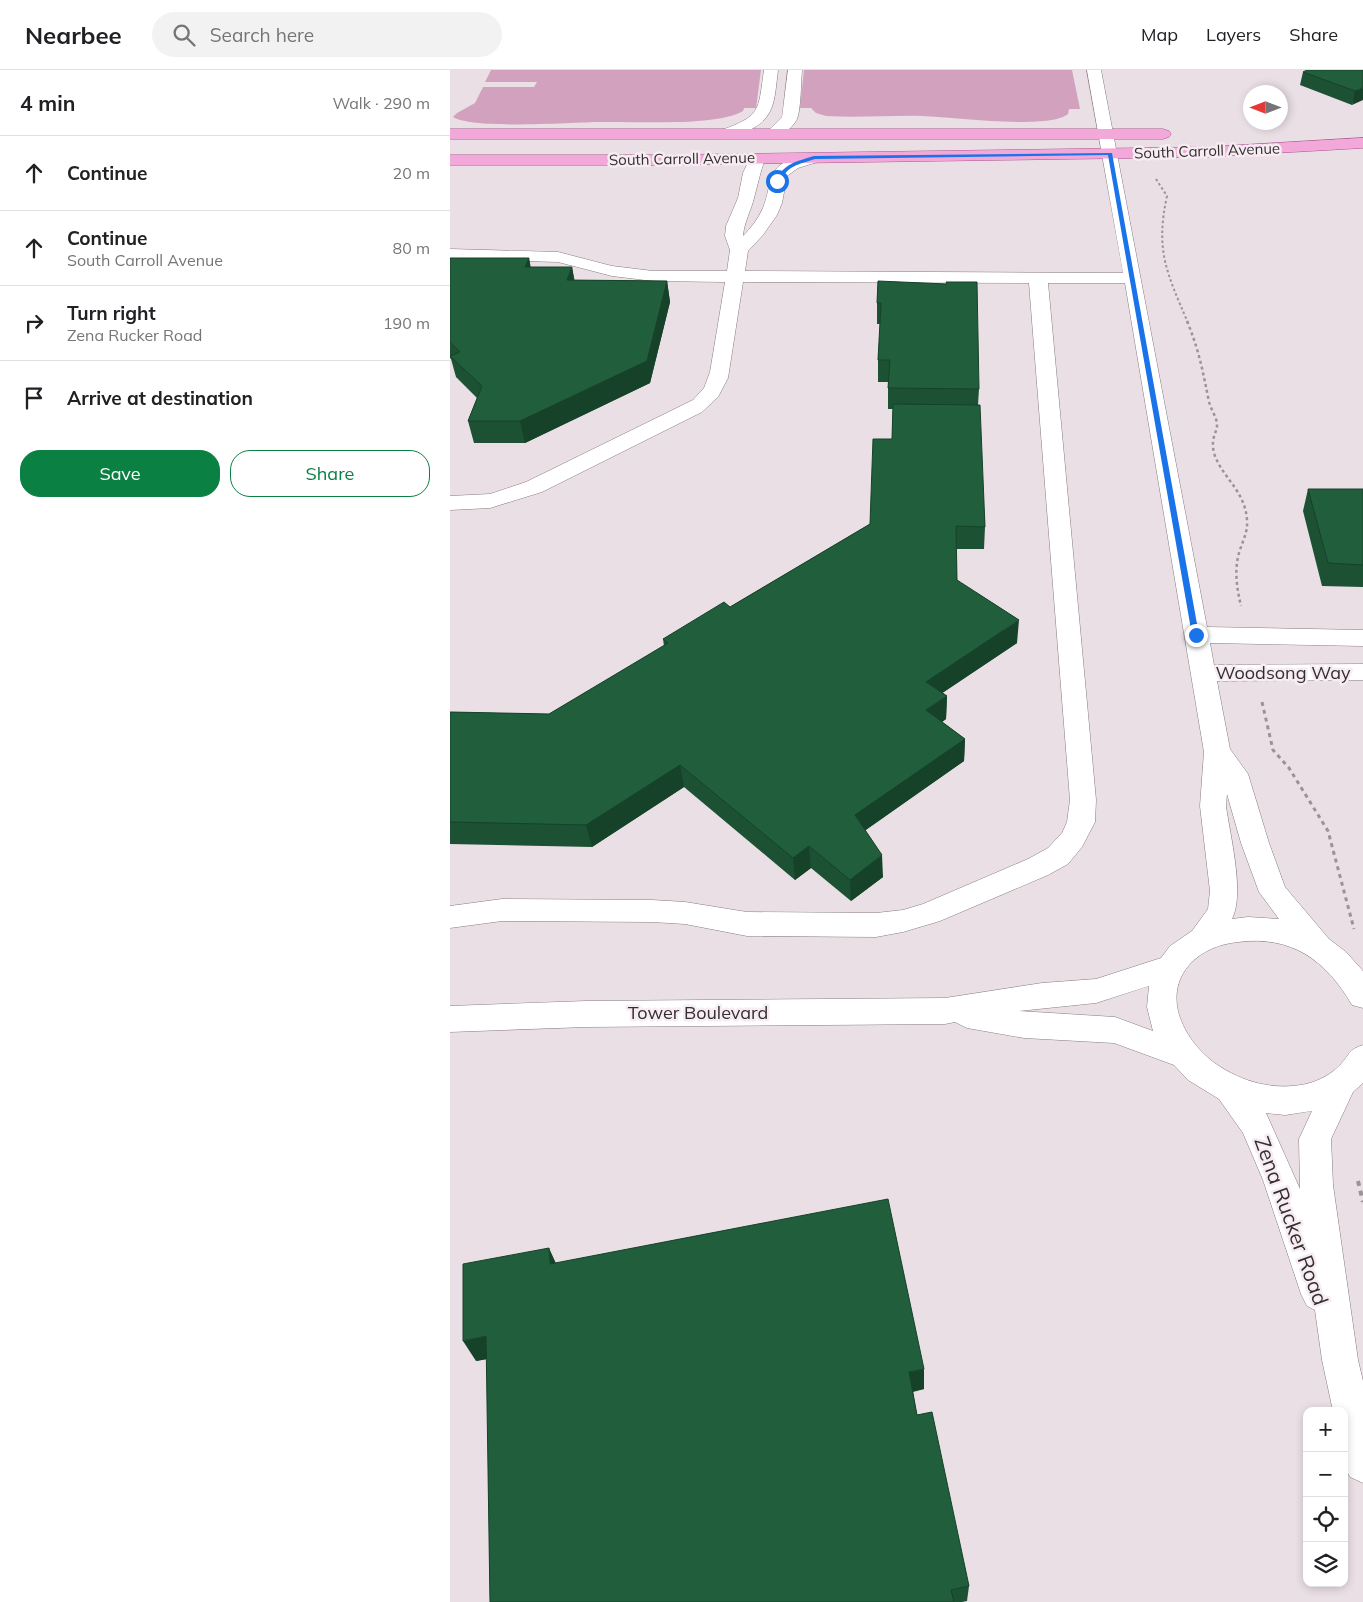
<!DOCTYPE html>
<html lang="en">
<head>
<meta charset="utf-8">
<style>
  :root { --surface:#fff; --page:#f2f2f2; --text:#202124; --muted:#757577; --line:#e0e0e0; --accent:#0b8043 }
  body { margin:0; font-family:Mulish,sans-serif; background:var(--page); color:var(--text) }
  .controls { position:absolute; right:15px; bottom:15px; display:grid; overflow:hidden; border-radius:10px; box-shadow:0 2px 8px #0003 }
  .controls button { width:45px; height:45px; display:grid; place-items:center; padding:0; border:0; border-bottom:1px solid var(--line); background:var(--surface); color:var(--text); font:25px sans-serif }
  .compass { position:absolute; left:793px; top:15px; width:45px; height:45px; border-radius:50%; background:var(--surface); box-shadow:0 2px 8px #0003; rotate:270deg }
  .stop { position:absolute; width:15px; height:15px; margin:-11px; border:4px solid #1a73e8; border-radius:50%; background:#fff }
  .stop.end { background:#1a73e8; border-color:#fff; box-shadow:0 1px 5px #0008 }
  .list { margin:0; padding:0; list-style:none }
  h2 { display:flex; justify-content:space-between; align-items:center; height:65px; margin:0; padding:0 20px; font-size:21px }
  h2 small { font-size:16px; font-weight:400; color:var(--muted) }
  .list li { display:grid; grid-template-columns:32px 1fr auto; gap:15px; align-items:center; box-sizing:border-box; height:75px; padding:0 20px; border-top:1px solid var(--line) }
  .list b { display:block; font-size:19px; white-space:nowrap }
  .list p { margin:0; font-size:16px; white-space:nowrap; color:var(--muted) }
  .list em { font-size:16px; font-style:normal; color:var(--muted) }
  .actions { display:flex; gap:10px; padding:15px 20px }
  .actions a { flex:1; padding:11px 0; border:1px solid var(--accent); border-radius:20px; text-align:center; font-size:18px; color:var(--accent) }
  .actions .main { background:var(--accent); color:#fff }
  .icon { flex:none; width:28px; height:28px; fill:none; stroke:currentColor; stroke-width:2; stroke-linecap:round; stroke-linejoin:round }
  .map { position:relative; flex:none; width:913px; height:1532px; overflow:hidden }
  header { display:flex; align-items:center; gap:30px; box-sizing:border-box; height:70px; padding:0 25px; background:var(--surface); border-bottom:1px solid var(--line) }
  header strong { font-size:24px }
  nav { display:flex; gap:28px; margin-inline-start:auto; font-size:18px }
  .search { width:350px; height:45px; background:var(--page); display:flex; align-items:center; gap:12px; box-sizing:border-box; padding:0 18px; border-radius:28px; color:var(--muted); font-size:19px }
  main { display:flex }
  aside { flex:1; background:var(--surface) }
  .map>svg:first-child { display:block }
</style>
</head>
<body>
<header>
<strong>Nearbee</strong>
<div class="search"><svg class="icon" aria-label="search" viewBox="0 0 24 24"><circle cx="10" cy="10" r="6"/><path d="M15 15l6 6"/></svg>Search here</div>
<nav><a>Map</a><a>Layers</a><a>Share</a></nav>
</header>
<main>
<aside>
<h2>4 min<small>Walk · 290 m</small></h2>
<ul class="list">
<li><svg class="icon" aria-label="ahead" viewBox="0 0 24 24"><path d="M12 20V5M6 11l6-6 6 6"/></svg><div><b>Continue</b></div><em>20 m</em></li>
<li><svg class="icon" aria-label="ahead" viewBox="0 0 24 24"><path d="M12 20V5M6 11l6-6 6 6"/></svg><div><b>Continue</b><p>South Carroll Avenue</p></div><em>80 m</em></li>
<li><svg class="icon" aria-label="right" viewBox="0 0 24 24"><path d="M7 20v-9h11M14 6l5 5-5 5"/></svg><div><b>Turn right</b><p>Zena Rucker Road</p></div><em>190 m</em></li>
<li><svg class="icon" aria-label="arrive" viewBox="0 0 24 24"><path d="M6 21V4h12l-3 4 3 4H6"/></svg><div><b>Arrive at destination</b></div></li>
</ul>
<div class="actions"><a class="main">Save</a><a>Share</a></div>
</aside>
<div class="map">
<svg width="913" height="1532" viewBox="0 0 913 1532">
  <rect width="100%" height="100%" fill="#eadfe5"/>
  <path fill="#d2a1be" d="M41 0H311L306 38H294L293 41C266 57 185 51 152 52 122 52 25 60 3 47L7 43 25 33 33 17H84L87 12H35Z
    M354 0H622L630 39H619L618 44C599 60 501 47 473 46 441 45 408 48 376 46L366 43 361 38H350Z"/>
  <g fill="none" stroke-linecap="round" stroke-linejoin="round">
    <g stroke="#867c82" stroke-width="1">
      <path id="minor" d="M314 0H328C324 31 326 51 292 63 285 66 278 69 269 67L267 64 269 61C312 46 308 41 314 0Z
        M338 0H352C351 11 351 40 347 49 343 58 329 69 318 66L316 63 332 47Z
        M637 0H651L757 557 913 560V576L760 573 764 595 913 594V610L767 611 780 679 798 704 819 773 835 817 879 869 896 882 913 901V938L902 935C876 890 841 865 788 872 770 874 753 880 740 894 710 927 735 972 766 994 792 1012 824 1021 856 1014 869 1011 882 1004 891 994 901 983 898 980 913 975V1013L903 1022 881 1069 883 1115 908 1290 913 1311V1413L900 1407 894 1395V1341H883L872 1290 865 1240 857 1236 851 1224 813 1110 793 1063 769 1029 738 1010 724 995 664 973 574 968 517 958 505 952 495 954 136 957 0 962V936L136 931 495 928 592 913 646 909 711 888 720 876 742 861 758 839 760 821 750 736 754 682 675 213H598L646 730 645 752 632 777 618 794 598 805 490 851 453 862 426 867 297 866 235 854 202 852 52 851 0 858V836L52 829 202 830 235 832 297 842 426 843 453 840 473 834 578 789 598 778 612 763 617 752 620 730 579 213 293 212 278 308 268 327 252 342 92 422 40 438 0 440V426L40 424 76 412 243 330 254 318 260 302 275 212 203 211 162 206 108 192 0 189V179L108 182 162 196 203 201H277L280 180 275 166 276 156 288 128 293 103 301 86H313L315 89C310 102 308 114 304 128 301 141 294 152 293 166 301 158 308 149 313 138 323 113 315 96 348 87 356 85 363 83 371 85L373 88 371 91 348 98 337 106 332 133 327 145 313 165 298 181 295 201 673 203ZM777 724 791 773 809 822 829 849 798 847 782 849C795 824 780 765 776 736ZM699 916 697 937 703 961 665 947 569 941 646 933ZM862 1041 849 1069 850 1119 816 1043 835 1045Z"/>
    </g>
    <g stroke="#a9588e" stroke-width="1">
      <path id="major" d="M0 59H713L719 61 721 64 719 67 713 69H0Z
        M913 68V78L756 87 213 95H0V85H213L756 77Z"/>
    </g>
    <path stroke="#9b9397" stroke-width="2" stroke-dasharray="2.5 2.5" stroke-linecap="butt" d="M706 109 717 126C705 181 717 203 738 253"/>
    <path stroke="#9b9397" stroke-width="2.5" stroke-dasharray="3 3" stroke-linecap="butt" d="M737 251C749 280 753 302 759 332 761 339 766 347 767 353 768 362 760 367 764 383 772 408 795 420 797 450 798 463 792 472 789 483 784 501 787 519 791 536"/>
    <path stroke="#9b9397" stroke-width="3" stroke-dasharray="4 4" stroke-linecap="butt" d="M812 632 823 680 839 698 878 761 904 859"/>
    <path stroke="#9b9397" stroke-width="4" stroke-dasharray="5 5" stroke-linecap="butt" d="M908 1111 913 1132"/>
    <use href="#minor" fill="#fff" fill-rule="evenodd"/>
    <use href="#major" fill="#f2a8d9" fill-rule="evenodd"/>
  </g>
  <path fill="#1c5134" d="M913 0 902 35 850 15 853 2Z
    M0 188H79L80 197H122L124 210 217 211 220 232 200 313 75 373H24L18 351 27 328 6 307 1 289 0 288Z
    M428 211 529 319 528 335 535 457 534 479H506L507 510 567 573 492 623 497 626 496 649 492 652 515 669 514 691 415 760 433 807 401 831 361 798 345 810 234 717 142 777 0 774V642L99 644 214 576 213 569 280 537 420 454 442 369 443 339H438V312H428V290L430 254H427V233Z
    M858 419H913V517L872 516 853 441Z
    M106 1193 474 1319 463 1322 467 1345 519 1516 517 1531 512 1532H40L37 1289 26 1291Z"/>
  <path fill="#16422a" d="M913 18V30L902 35 905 21Z
    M79 188 83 209 75 197Z
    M122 197 126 218 117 210Z
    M217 211 220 232 200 313 75 373 70 351Z
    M569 550 567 573 476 634V612Z
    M497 626 496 649 476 663V640Z
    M515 669 514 691 406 767 405 745Z
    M230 695 234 717 142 777 136 755Z
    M359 776 361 798 345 810 343 788Z
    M432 785 433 807 401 831 400 810Z
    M99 1178 109 1200 100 1194Z
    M36 1266 48 1287 26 1291 13 1271Z
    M474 1299V1319L459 1322V1302Z"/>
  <path fill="#205e3c" stroke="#16422a" d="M857 0H913V18L905 21 853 2Z
    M0 188H79L75 197H122L117 210 217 211 197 291 70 351H18L32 316 0 286 10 282 0 272Z
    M428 211 497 214 496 212H527L529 319 438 318 440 290H428L431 233H427Z
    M443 334 530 335 535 457 506 456 507 510 569 550 476 612 497 626 476 640 515 669 405 745 432 785 400 810 359 776 343 788 230 695 136 755 0 752V642L99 644 218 573 213 569 274 532 280 537 420 454 423 369H442Z
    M858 419H913V495L878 493Z
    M438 1129 474 1299 459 1302 467 1345 482 1342 519 1516 501 1520 504 1532H40L36 1266 13 1271V1194L99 1178 100 1194Z"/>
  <path fill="#1a73e8" d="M662 83 749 565 746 567 742 565 658 85 365 89C347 95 339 95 329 112L325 111C335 93 345 92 364 86Z"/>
  <g text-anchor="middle" stroke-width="5" stroke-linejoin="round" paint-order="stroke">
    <g font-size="15" fill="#332f31" stroke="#f7ecf2">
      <text transform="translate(757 81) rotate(-2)" y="5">South Carroll Avenue</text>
      <text transform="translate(232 89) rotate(-1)" y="5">South Carroll Avenue</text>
    </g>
    <g font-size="18" fill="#332f31" stroke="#f7ecf2">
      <text x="833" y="609">Woodsong Way</text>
      <text x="248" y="949">Tower Boulevard</text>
    </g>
    <g font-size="21" fill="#332f31" stroke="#f7ecf2">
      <text transform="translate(841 1151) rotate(70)" y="7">Zena Rucker Road</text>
    </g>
  </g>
</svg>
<div class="controls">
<button>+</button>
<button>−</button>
<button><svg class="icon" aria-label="locate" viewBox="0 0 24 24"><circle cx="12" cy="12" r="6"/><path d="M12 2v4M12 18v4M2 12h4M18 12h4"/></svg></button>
<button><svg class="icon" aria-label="layers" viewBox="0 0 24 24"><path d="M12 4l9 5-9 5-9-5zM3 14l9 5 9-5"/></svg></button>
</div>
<svg class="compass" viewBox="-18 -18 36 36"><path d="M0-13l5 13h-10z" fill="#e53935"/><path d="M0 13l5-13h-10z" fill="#757577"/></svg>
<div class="stop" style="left:327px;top:111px"></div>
<div class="stop end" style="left:746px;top:565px"></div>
</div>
</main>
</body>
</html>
